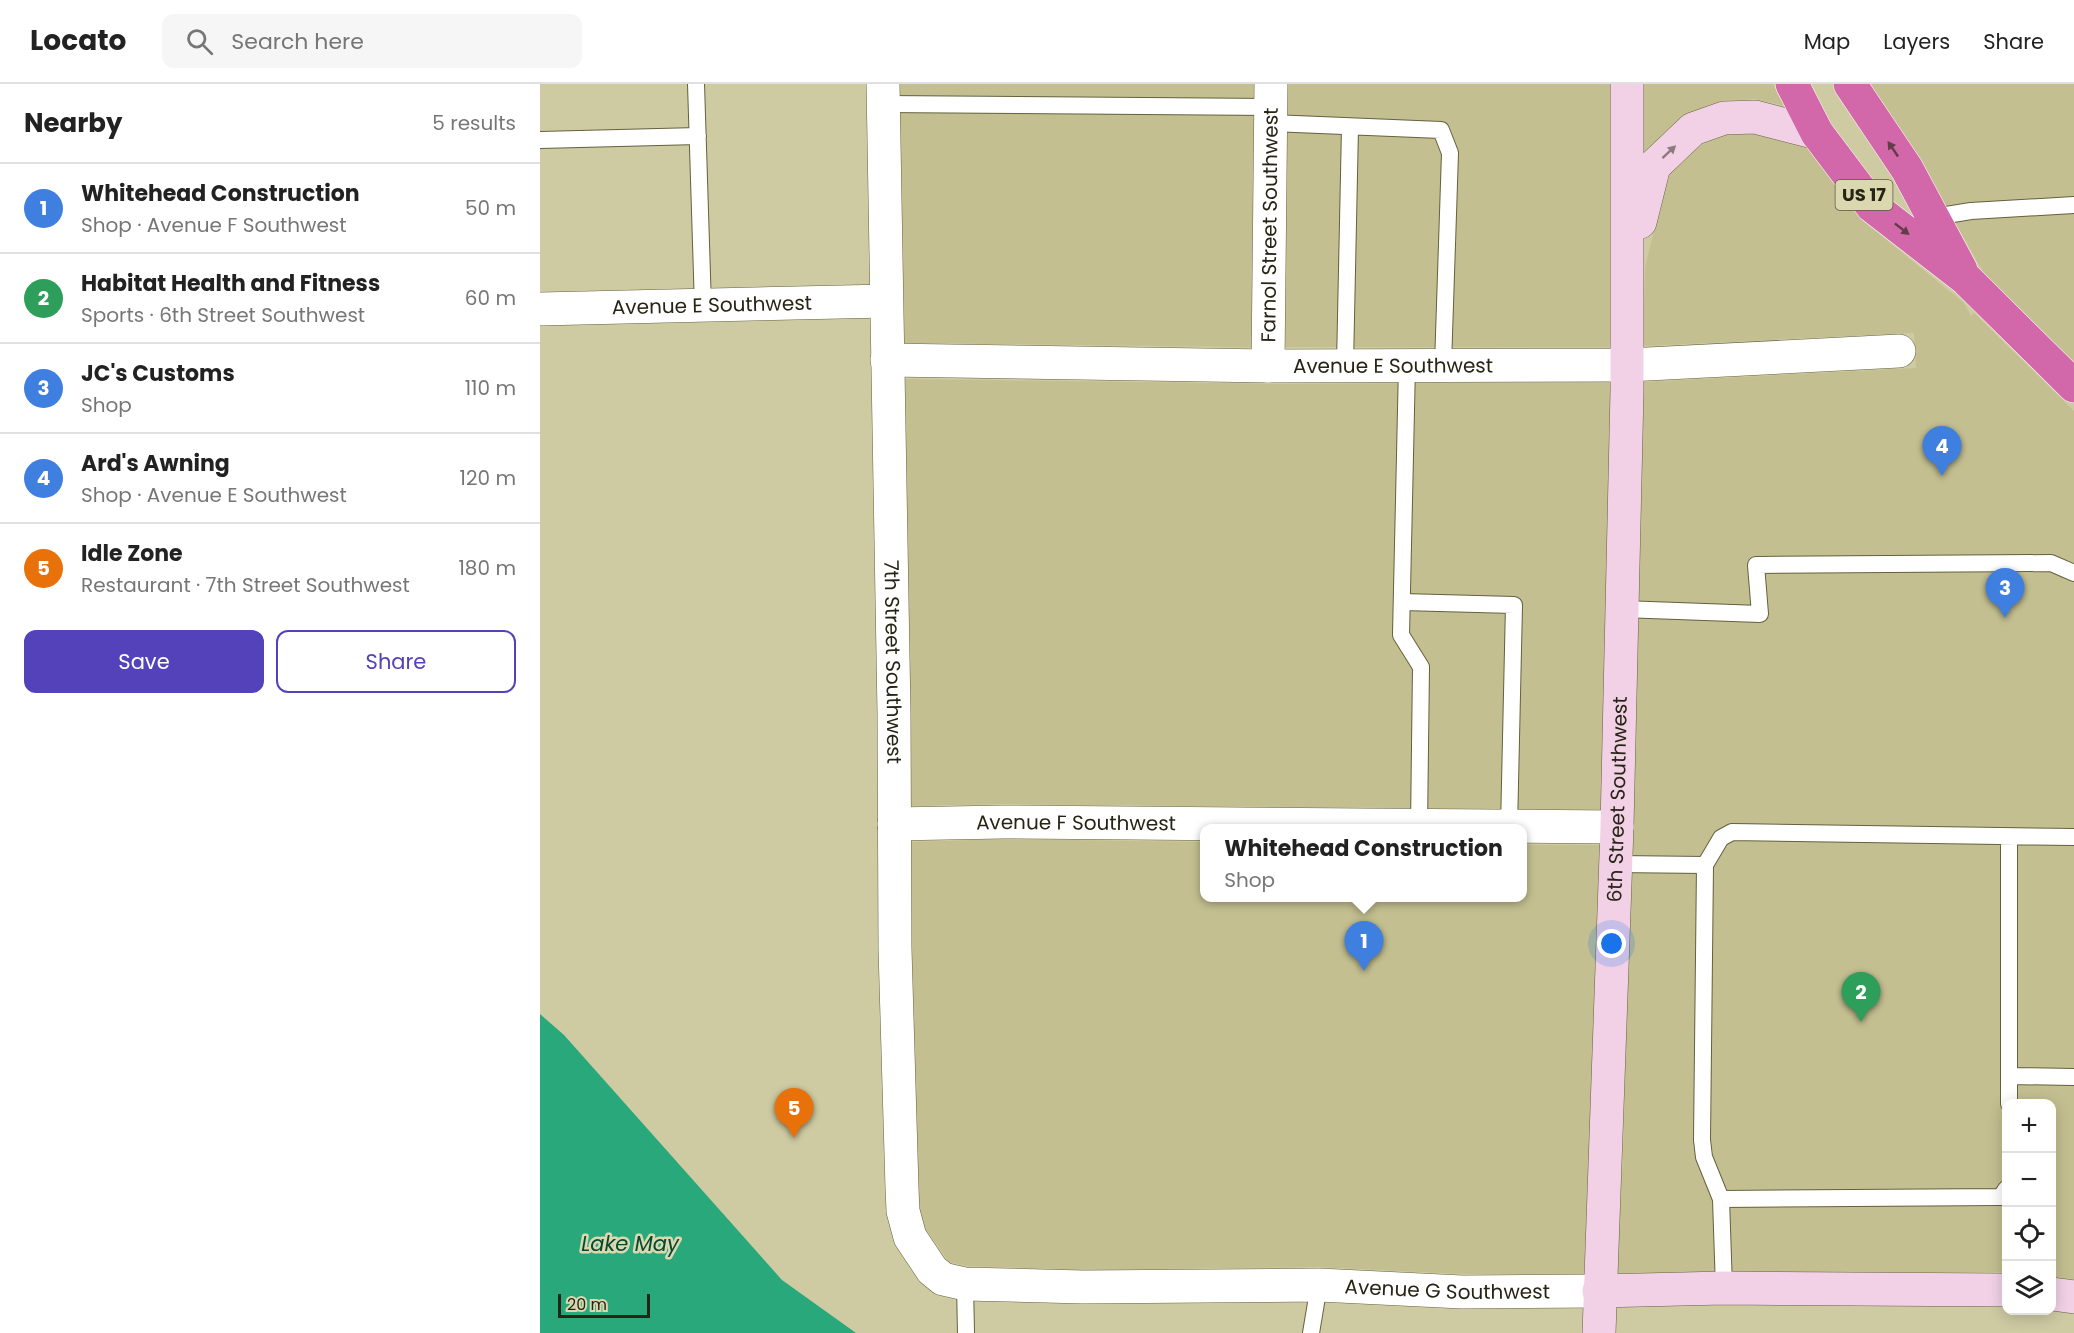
<!DOCTYPE html>
<html lang="en">
<head>
<meta charset="utf-8">
<style>
  :root { --surface:#fff; --page:#f6f6f6; --text:#222; --muted:#767676; --line:#e0e0e0; --accent:#5342b9 }
  body { margin:0; font-family:Poppins,sans-serif; background:var(--page); color:var(--text) }
  .controls { position:absolute; right:18px; bottom:18px; display:grid; overflow:hidden; border-radius:12px; box-shadow:0 3px 15px #0003 }
  .controls button { width:54px; height:54px; display:grid; place-items:center; padding:0; border:0; border-bottom:2px solid var(--line); background:var(--surface); color:var(--text); font:30px sans-serif }
  .scale { position:absolute; left:18px; bottom:15px; width:92px; box-sizing:border-box; padding-left:6px; border:3px solid #262515; border-top:0; font-size:16px; line-height:21px; white-space:nowrap; color:#262515; -webkit-text-stroke:4px #dbd8b0; paint-order:stroke }
  .you { position:absolute; left:1072px; top:860px; width:21px; height:21px; margin:-15px; border:4px solid #fff; border-radius:50%; background:#1a73e8; box-shadow:0 0 0 9px #1a73e833 }
  .badge { display:grid; place-items:center; width:39px; height:39px; border-radius:50%; background:var(--accent); color:#fff; font-size:20px; font-weight:700 }
  .pin { position:absolute; translate:-50% -50px; filter:drop-shadow(0 2px 3px #0008) }
  .pin::after { content:''; position:absolute; top:32px; width:21px; height:18px; background:inherit; clip-path:polygon(0 0,100% 0,50% 100%) }
  .popup { position:absolute; left:660px; top:740px; width:327px; height:78px; box-sizing:border-box; display:grid; place-content:center; border-radius:12px; background:var(--surface); filter:drop-shadow(0 2px 4px #0005); font-size:20px; white-space:nowrap; color:var(--muted) }
  .popup b { font-size:22px; color:var(--text) }
  .popup::after { content:''; position:absolute; left:50%; top:100%; margin-left:-12px; border:12px solid transparent; border-top-color:var(--surface) }
  .list { margin:0; padding:0; list-style:none }
  h2 { display:flex; justify-content:space-between; align-items:center; height:78px; margin:0; padding:0 24px; font-size:26px }
  h2 small { font-size:20px; font-weight:400; color:var(--muted) }
  .list li { display:grid; grid-template-columns:39px 1fr auto; gap:18px; align-items:center; box-sizing:border-box; height:90px; padding:0 24px; border-top:2px solid var(--line) }
  .list b { display:block; font-size:22px; white-space:nowrap }
  .list p { margin:0; font-size:20px; white-space:nowrap; color:var(--muted) }
  .list em { font-size:20px; font-style:normal; color:var(--muted) }
  .actions { display:flex; gap:12px; padding:18px 24px }
  .actions a { flex:1; padding:14px 0; border:2px solid var(--accent); border-radius:12px; text-align:center; font-size:21px; color:var(--accent) }
  .actions .main { background:var(--accent); color:#fff }
  .icon { flex:none; width:33px; height:33px; fill:none; stroke:currentColor; stroke-width:2; stroke-linecap:round; stroke-linejoin:round }
  .map { position:relative; flex:none; width:1534px; height:1249px; overflow:hidden }
  header { display:flex; align-items:center; gap:36px; box-sizing:border-box; height:84px; padding:0 30px; background:var(--surface); border-bottom:2px solid var(--line) }
  header strong { font-size:28px }
  nav { display:flex; gap:33px; margin-inline-start:auto; font-size:21px }
  .search { width:420px; height:54px; background:var(--page); display:flex; align-items:center; gap:15px; box-sizing:border-box; padding:0 21px; border-radius:12px; color:var(--muted); font-size:22px }
  main { display:flex }
  aside { flex:1; background:var(--surface) }
  .map>svg:first-child { display:block }
</style>
</head>
<body>
<header>
<strong>Locato</strong>
<div class="search"><svg class="icon" aria-label="search" viewBox="0 0 24 24"><circle cx="10" cy="10" r="6"/><path d="M15 15l6 6"/></svg>Search here</div>
<nav><a>Map</a><a>Layers</a><a>Share</a></nav>
</header>
<main>
<aside>
<h2>Nearby<small>5 results</small></h2>
<ul class="list">
<li><span class="badge" style="background:#3f7fe0">1</span><div><b>Whitehead Construction</b><p>Shop · Avenue F Southwest</p></div><em>50 m</em></li>
<li><span class="badge" style="background:#2e9e5b">2</span><div><b>Habitat Health and Fitness</b><p>Sports · 6th Street Southwest</p></div><em>60 m</em></li>
<li><span class="badge" style="background:#3f7fe0">3</span><div><b>JC's Customs</b><p>Shop</p></div><em>110 m</em></li>
<li><span class="badge" style="background:#3f7fe0">4</span><div><b>Ard's Awning</b><p>Shop · Avenue E Southwest</p></div><em>120 m</em></li>
<li><span class="badge" style="background:#e8710a">5</span><div><b>Idle Zone</b><p>Restaurant · 7th Street Southwest</p></div><em>180 m</em></li>
</ul>
<div class="actions"><a class="main">Save</a><a>Share</a></div>
</aside>
<div class="map">
<svg width="1534" height="1249" viewBox="0 0 1534 1249">
  <rect width="100%" height="100%" fill="#cecba3"/>
  <path fill="#c3bf90" d="M359 0H715L712 263 362 259Z
    M747 0H1070L1072 263H744Z
    M1102 0H1233L1245 22 1215 15 1179 17 1143 32 1103 70Z
    M1329 0H1534V280L1447 195 1380 76Z
    M1214 50 1269 65 1322 136 1424 219 1431 232 1434 229 1534 327V1195L1512 1193V1020H1466V1188L1076 1189 1083 1071 1103 298 1376 284 1374 249 1103 262 1105 183 1128 92 1161 61 1187 51Z
    M363 295 744 300 1071 298 1062 726 463 720 370 722Z
    M463 755 665 758V814H983V761H1061L1051 1070 1044 1190H923L779 1183 543 1186 427 1182 409 1178 385 1144 379 1124 371 865 370 758Z"/>
  <path fill="#29a87b" d="M0 930 24 951 242 1196 316 1249H0Z"/>
  <g fill="none" stroke-linecap="round" stroke-linejoin="round">
    <g stroke="#64613d" stroke-width="18">
      <path id="lane" d="M156 0 163 223
        M343 20 731 23
        M731 39 901 46 910 69 903 281
        M0 56 158 52
        M1394 133 1431 127 1534 121
        M805 281 810 43
        M867 281 861 551 881 583 879 743
        M862 518 974 521 969 744
        M1082 525 1220 530 1216 481 1511 479 1534 489
        M1469 753V1020
        M1076 780 1165 781
        M1470 992 1534 993
        M1181 1115 1461 1113 1466 1105
        M425 1200 426 1249
        M1184 1204 1181 1115 1164 1073 1162 1056 1165 781 1181 754 1192 748 1534 753
        M771 1249 779 1201"/>
    </g>
    <g stroke="#64613d" stroke-width="34">
      <g id="street">
        <path id="s1" d="M343 0 354 629 355 865 362 1104 363 1127 370 1153 392 1186 403 1195 425 1200 543 1203 779 1201 922 1208 1059 1207"/>
        <path id="s2" d="M0 225 346 217"/>
        <path id="s3" d="M347 276 728 282 1088 281 1359 267"/>
        <path id="s4" d="M728 282 731 0"/>
        <path id="s5" d="M354 740 463 738 1077 743"/>
      </g>
    </g>
    <g stroke="#64613d" stroke-width="34">
      <g id="secondary">
        <path d="M1100 138 1114 82 1153 45 1184 34 1215 33 1277 49"/>
        <path d="M1059 1207 1184 1204 1466 1206"/>
        <path d="M1512 1210 1534 1213"/>
        <path id="s6" d="M1059 1249 1077 743 1087 307V0"/>
      </g>
    </g>
    <g stroke="#fff" stroke-width="34">
      <path id="highway" d="M1252 0 1277 49 1332 122 1426 195 1534 302
        M1310 0 1367 85 1421 186"/>
    </g>
    <use href="#lane" stroke="#fff" stroke-width="16"/>
    <use href="#street" stroke="#fff" stroke-width="33"/>
    <use href="#secondary" stroke="#f2d1e6" stroke-width="33"/>
    <use href="#highway" stroke="#d267aa" stroke-width="33"/>
  </g>
  <defs><path id="oneway-solid" d="M-6-.8H1V-3.2L6.5 0L1 3.2V.8H-6Z" transform="scale(1.5)"/></defs>
  <g fill="#623c49">
    <use href="#oneway-solid" transform="translate(1353 65) rotate(-124)"/>
    <use href="#oneway-solid" transform="translate(1362 145) rotate(38)"/>
  </g>
  <use fill="#8c7b7e" href="#oneway-solid" transform="translate(1129 68) rotate(-43)"/>
  <g text-anchor="middle" stroke-width="5" stroke-linejoin="round" paint-order="stroke">
    <rect fill="#dbd8b0" stroke="#5c5b44" stroke-width="1.5" x="1295.5" y="96" width="57" height="30" rx="4.5"/>
    <g font-size="18" font-weight="bold" fill="#262515">
      <text x="1324" y="117">US 17</text>
    </g>
    <g font-size="20" fill="#262515" stroke="#dbd8b0">
      <text dy="7" stroke="none"><textPath href="#s4" startOffset="141">Farnol Street Southwest</textPath></text>
      <text dy="7" stroke="none"><textPath href="#s2" startOffset="172">Avenue E Southwest</textPath></text>
      <text dy="7" stroke="none"><textPath href="#s3" startOffset="506">Avenue E Southwest</textPath></text>
      <text dy="7" stroke="none"><textPath href="#s1" startOffset="578">7th Street Southwest</textPath></text>
      <text dy="7" stroke="none"><textPath href="#s6" startOffset="534">6th Street Southwest</textPath></text>
      <text dy="7" stroke="none"><textPath href="#s5" startOffset="182">Avenue F Southwest</textPath></text>
      <text dy="7" stroke="none"><textPath href="#s1" startOffset="1713">Avenue G Southwest</textPath></text>
    </g>
    <g font-size="21" font-style="italic" fill="#034a32" stroke="#dbd8b0">
      <text x="90" y="1167">Lake May</text>
    </g>
  </g>
</svg>
<div class="controls">
<button>+</button>
<button>−</button>
<button><svg class="icon" aria-label="locate" viewBox="0 0 24 24"><circle cx="12" cy="12" r="6"/><path d="M12 2v4M12 18v4M2 12h4M18 12h4"/></svg></button>
<button><svg class="icon" aria-label="layers" viewBox="0 0 24 24"><path d="M12 4l9 5-9 5-9-5zM3 14l9 5 9-5"/></svg></button>
</div>
<div class="scale">20 m</div>
<div class="you"></div>
<div class="pin badge" style="left:824px;top:887px;background:#3f7fe0">1</div>
<div class="popup"><b>Whitehead Construction</b>Shop</div>
<div class="pin badge" style="left:1321px;top:938px;background:#2e9e5b">2</div>
<div class="pin badge" style="left:1465px;top:534px;background:#3f7fe0">3</div>
<div class="pin badge" style="left:1402px;top:392px;background:#3f7fe0">4</div>
<div class="pin badge" style="left:254px;top:1054px;background:#e8710a">5</div>
</div>
</main>
</body>
</html>
